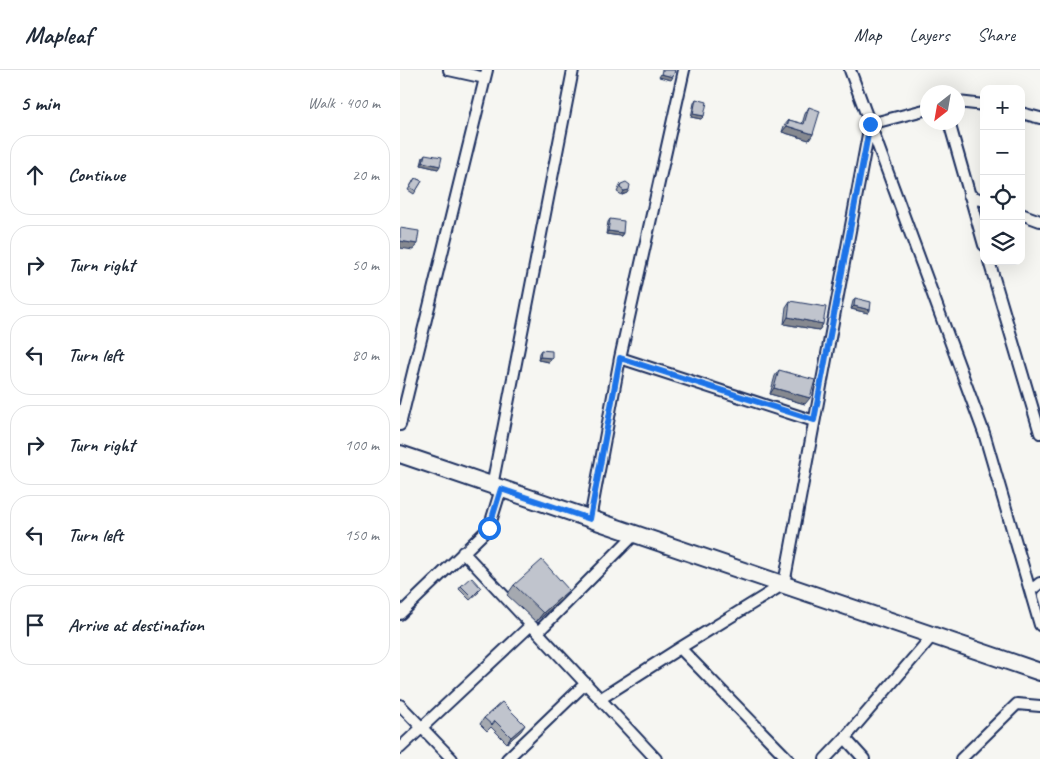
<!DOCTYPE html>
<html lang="en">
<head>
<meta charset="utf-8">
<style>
  :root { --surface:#fff; --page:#f6f6f7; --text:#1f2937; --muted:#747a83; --line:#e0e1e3 }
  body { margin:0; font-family:Caveat,sans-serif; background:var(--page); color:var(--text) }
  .controls { position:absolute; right:15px; top:15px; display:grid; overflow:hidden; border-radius:10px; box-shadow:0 5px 20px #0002 }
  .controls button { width:45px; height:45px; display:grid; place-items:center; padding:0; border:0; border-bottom:1px solid var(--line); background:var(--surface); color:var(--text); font:25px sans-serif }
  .compass { position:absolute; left:520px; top:15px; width:45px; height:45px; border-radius:50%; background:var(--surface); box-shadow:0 5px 20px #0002; rotate:211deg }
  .stop { position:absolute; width:15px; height:15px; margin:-11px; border:4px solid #1a73e8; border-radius:50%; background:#fff }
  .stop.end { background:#1a73e8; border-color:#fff; box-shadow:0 1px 5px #0008 }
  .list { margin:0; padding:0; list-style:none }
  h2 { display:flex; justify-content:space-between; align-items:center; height:65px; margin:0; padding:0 20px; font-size:21px }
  h2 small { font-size:16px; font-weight:400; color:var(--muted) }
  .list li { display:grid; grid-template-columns:32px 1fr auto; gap:15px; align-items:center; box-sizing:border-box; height:80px; margin:0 10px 10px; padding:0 10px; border:1px solid var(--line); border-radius:20px }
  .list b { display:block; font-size:19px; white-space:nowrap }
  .list em { font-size:16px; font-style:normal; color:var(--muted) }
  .icon { flex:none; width:28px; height:28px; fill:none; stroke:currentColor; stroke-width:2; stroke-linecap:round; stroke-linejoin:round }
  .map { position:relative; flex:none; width:640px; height:689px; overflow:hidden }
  header { display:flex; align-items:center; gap:30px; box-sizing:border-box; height:70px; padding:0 25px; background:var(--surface); border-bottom:1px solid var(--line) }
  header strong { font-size:24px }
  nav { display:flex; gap:28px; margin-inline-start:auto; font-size:18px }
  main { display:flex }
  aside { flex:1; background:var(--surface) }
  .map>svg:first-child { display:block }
</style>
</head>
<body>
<header>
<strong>Mapleaf</strong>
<nav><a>Map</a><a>Layers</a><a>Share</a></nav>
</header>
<main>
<aside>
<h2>5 min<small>Walk · 400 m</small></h2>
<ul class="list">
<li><svg class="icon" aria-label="ahead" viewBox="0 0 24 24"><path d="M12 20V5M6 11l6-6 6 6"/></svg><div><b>Continue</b></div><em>20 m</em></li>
<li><svg class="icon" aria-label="right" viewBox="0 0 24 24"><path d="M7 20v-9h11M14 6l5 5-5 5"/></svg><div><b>Turn right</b></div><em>50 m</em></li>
<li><svg class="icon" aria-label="left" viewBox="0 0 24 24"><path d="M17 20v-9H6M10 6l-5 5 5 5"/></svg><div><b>Turn left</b></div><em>80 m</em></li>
<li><svg class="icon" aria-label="right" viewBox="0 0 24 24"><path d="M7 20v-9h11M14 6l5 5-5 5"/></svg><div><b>Turn right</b></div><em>100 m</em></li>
<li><svg class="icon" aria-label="left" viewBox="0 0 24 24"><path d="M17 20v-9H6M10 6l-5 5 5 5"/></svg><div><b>Turn left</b></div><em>150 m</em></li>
<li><svg class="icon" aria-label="arrive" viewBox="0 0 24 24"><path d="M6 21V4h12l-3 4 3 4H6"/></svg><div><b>Arrive at destination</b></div></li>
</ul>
</aside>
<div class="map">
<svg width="640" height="689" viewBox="0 0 640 689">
  <rect width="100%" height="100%" fill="#f6f6f2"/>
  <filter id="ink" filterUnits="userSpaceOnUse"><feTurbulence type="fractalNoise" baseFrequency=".02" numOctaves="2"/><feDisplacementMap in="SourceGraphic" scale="10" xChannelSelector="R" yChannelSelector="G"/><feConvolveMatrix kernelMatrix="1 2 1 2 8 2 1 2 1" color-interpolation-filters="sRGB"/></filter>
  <g filter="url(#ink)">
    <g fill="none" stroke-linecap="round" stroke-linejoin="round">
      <g stroke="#1b2f5e" stroke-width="14">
        <path id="minor" d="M49 0 85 8
          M450 0 584 363 640 555
          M558 32 584 35
          M621 43 640 48
          M549 52 584 175
          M569 125 584 131
          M621 144 640 151
          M589 191 640 363
          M220 288 414 351
          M0 355 87 0
          M92 416 173 0
          M190 449 220 288 284 0
          M63 482 256 689
          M630 521 640 513
          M0 544 89 458 101 419
          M138 562 235 464
          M280 578 388 689
          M200 629 280 578 384 514 470 54 528 39
          M0 635 52 689
          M445 668 464 689
          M0 678 131 555
          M107 689 186 613
          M425 689 445 668 533 565
          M561 689 617 634 640 636"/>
      </g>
      <g stroke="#1b2f5e" stroke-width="20">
        <path id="primary" d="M0 384 640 602"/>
      </g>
      <use href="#minor" stroke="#f6f6f2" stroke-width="10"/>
      <use href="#primary" stroke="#f6f6f2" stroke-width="16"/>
    </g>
    <path fill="#a5a9b0" stroke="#1b2f5e" d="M296 29 304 46 301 49 291 47 294 33Z
      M409 37 413 64 409 70 382 62 384 56 389 50 402 54 405 44Z
      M25 84 38 99 21 95 23 87Z
      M15 108 22 111 14 124 8 120Z
      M221 114 227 123 222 125 217 122Z
      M210 149 223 163 221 166 206 164 208 152Z
      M455 228 470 240 468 243 451 239 453 231Z
      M390 231 423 254 419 260 384 254 386 237Z
      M141 280 152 288 149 292 138 290 139 283Z
      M379 300 405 334 370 324 375 306Z
      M114 515 169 520 162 529 136 552 107 525Z
      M61 516 79 522 70 530 59 519Z
      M102 632 121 661 107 673 91 657 87 661 80 654 84 648Z"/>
    <path fill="#868990" stroke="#1b2f5e" d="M261 4 273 7 271 10 259 7Z
      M293 44 304 46 301 49 291 47Z
      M387 56 413 64 409 70 382 62Z
      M23 92 40 96 38 99 21 95Z
      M229 120 227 123 222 125 224 121Z
      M208 161 223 163 221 166 206 164Z
      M0 171 17 174 13 180 0 178Z
      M454 236 470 240 468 243 451 239Z
      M388 247 423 254 419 260 384 254Z
      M140 287 152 288 149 292 138 290Z
      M374 318 410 328 405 334 370 324Z
      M169 520 162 529 136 552 143 543Z
      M125 655 121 661 107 673 111 667Z"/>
    <path fill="#c0c4cd" stroke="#1b2f5e" d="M262 0H275L273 7 261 4Z
      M296 29 307 32 304 46 293 44Z
      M409 37 420 41 413 64 387 56 389 50 404 54Z
      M25 84 42 87 40 96 23 92Z
      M15 108 22 111 16 121 10 117Z
      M226 112 230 115 229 120 224 121 220 118 221 114Z
      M210 149 224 151 223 163 208 161Z
      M0 158 19 161 17 174 0 171Z
      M455 228 471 232 470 240 454 236Z
      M390 231 426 237 423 254 388 247Z
      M141 280 152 281V288L140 287Z
      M379 300 415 310 410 328 374 318Z
      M142 490 169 520 143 543 114 515Z
      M71 507 81 518 72 527 61 516Z
      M102 632 125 655 111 667 95 651 92 655 84 648Z"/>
  </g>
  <g fill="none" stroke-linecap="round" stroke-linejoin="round" filter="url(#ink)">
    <path stroke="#1a73e8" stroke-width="6" d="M89 458 101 419 190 449 220 288 414 350 470 54"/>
  </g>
</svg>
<div class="controls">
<button>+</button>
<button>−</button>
<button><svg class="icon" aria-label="locate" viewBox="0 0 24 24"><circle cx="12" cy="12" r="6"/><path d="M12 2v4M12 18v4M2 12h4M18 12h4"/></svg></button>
<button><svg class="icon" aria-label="layers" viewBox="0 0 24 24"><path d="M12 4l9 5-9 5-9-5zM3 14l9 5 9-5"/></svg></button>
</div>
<svg class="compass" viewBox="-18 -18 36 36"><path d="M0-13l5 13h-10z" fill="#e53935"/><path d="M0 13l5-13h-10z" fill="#747a83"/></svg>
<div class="stop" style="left:89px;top:458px"></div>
<div class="stop end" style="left:470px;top:54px"></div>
</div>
</main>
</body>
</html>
